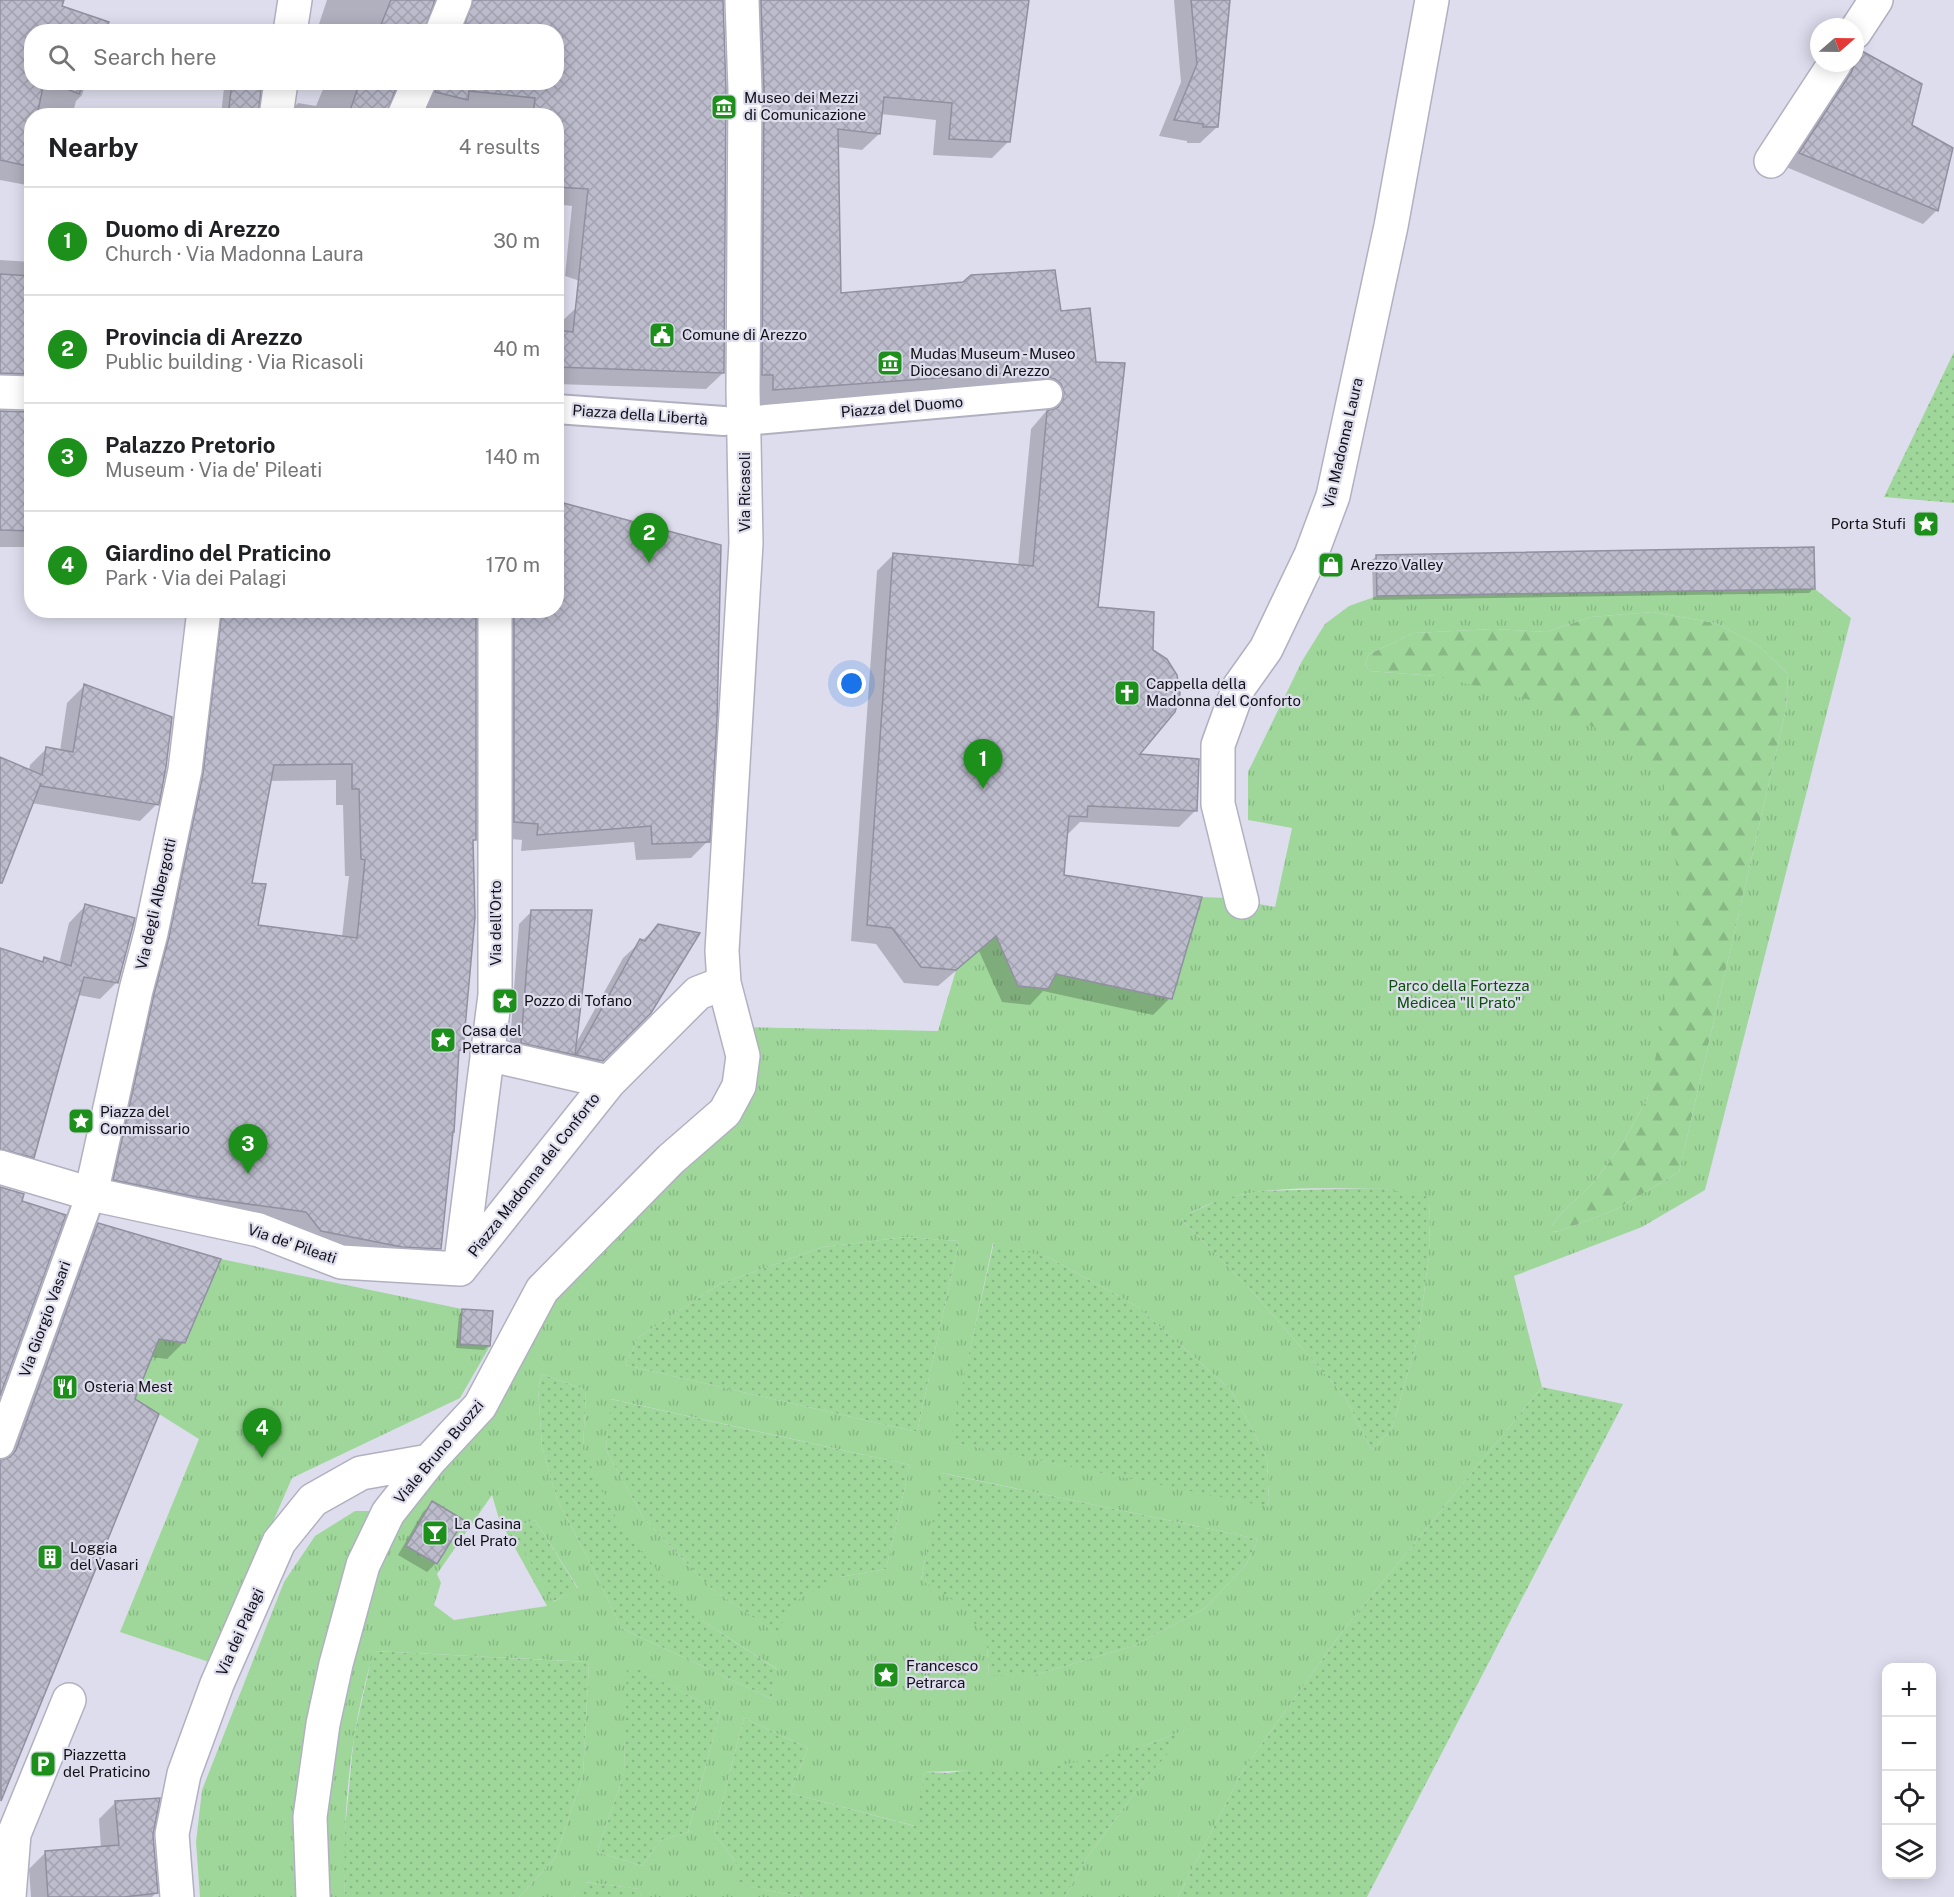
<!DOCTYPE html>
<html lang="en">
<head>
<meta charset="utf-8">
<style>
  :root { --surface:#fff; --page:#f6f6f6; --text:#202124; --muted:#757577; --line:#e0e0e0; --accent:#1d901b }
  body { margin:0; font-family:"Public Sans",sans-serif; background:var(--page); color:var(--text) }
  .controls { position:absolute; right:18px; bottom:18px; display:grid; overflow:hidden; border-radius:12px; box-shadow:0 3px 15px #0003 }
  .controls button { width:54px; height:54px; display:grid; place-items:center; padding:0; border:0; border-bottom:2px solid var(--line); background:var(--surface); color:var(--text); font:30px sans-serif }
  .compass { position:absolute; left:1810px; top:18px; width:54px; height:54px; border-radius:50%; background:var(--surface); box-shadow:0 3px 15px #0003; rotate:70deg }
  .you { position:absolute; left:852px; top:684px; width:21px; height:21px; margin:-15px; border:4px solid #fff; border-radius:50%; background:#1a73e8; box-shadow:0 0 0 9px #1a73e833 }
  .badge { display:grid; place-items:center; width:39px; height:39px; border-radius:50%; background:var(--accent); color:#fff; font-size:20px; font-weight:700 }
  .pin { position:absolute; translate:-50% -50px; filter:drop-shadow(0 2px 3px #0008) }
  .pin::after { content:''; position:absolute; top:32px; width:21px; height:18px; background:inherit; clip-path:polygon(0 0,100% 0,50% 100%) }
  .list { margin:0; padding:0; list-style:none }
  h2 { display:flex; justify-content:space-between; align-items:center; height:78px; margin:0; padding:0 24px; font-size:26px }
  h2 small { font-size:20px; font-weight:400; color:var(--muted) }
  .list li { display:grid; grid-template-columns:39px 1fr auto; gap:18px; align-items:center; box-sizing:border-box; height:108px; padding:0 24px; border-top:2px solid var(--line) }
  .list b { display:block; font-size:22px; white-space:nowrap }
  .list p { margin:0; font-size:20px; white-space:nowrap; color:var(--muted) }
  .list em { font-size:20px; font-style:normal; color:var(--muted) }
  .icon { flex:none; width:33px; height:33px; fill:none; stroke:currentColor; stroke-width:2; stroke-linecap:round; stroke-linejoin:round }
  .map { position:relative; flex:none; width:1954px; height:1897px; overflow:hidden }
  .search { position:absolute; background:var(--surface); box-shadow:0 3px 15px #0003; left:24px; top:24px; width:540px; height:66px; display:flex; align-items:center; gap:15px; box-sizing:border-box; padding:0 21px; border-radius:24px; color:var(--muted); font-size:22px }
  .panel { position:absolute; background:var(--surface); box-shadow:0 3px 15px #0003; left:24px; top:108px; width:540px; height:510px; border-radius:24px }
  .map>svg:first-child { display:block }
</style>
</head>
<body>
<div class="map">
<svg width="1954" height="1897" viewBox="0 0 1954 1897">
  <defs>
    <pattern id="grass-dots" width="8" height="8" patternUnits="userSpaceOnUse" patternTransform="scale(1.5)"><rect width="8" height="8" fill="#9fd79a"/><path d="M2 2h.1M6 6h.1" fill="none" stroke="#88b884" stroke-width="1.8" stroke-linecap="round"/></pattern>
    <pattern id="forest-firs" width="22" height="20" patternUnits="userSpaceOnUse" patternTransform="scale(1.5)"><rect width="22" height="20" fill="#9fd79a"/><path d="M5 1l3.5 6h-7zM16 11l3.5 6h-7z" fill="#88b884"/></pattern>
    <pattern id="park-tufts" width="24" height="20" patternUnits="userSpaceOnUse" patternTransform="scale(1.5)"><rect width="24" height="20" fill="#9fd79a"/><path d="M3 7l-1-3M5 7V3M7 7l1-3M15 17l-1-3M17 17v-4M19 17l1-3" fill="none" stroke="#88b884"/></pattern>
    <pattern id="building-cross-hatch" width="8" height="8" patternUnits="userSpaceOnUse" patternTransform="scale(1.5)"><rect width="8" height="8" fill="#bdbccd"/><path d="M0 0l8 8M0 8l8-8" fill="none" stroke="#a1a1af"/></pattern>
  </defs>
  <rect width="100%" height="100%" fill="#deddee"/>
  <path fill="url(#grass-dots)" d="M1954 352V503L1884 497Z
    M1377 1188 1430 1196 1429 1256 1418 1338 1392 1428 1372 1451 1345 1397 1250 1289 1180 1218 1223 1198 1262 1191Z
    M906 1237 959 1241 917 1432 625 1365 639 1337 720 1284 823 1247Z
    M994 1242 1050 1258 1138 1307 1231 1390 1267 1458 1269 1508 949 1442Z
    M542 1374 586 1390 583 1449 704 1622 778 1670 772 1699 621 1628 600 1582 557 1499 542 1447 538 1388Z
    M1542 1387 1623 1404 1367 1897H1178L1243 1770 1341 1633Z
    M610 1399 910 1465 886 1569 840 1577 778 1635 711 1588 644 1519 606 1450Z
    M941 1473 1258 1539 1246 1565 1204 1609 1133 1646 1031 1676H989L987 1647 921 1581Z
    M535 1520 578 1589 552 1602 511 1528Z
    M373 1651 589 1662 583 1775 555 1858 519 1897H345L343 1850 354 1736Z
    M626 1662 720 1712 688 1832 659 1841 642 1866 597 1852 624 1774Z
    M744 1718 808 1748 790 1793 914 1826 924 1772 948 1773 1147 1745 1192 1727 1143 1782 1088 1856 1065 1897H803L739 1885 735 1861 714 1833Z
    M584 1882 640 1889 641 1897H574Z"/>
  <path fill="url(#forest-firs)" d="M1652 612 1716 623 1759 646 1788 674 1786 709 1679 1172 1617 1209 1560 1231 1552 1232V1226L1556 1219 1595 1181 1621 1146 1649 1095 1436 676 1369 671 1365 663 1369 654 1414 633 1494 629 1546 632 1591 617Z"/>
  <path fill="url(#park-tufts)" fill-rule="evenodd" d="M1815 589 1851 618 1705 1190 1642 1227 1514 1276 1542 1387 1341 1633 1243 1770 1178 1897H1065L1088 1856 1143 1782 1190 1728 1147 1745 1050 1768 924 1772 915 1826 790 1793 808 1748 744 1718 714 1833 735 1861 740 1885 803 1897H641L639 1889 585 1882 574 1897H519L555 1858 583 1775 589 1662 374 1651C350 1729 342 1815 345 1897H313L363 1565 542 1290 725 1112 736 1027 938 1031 956 970 982 948 984 934 1023 937 1048 989 1056 974 1172 999 1202 897 1228 898 1275 907 1292 828 1248 820V772L1302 661 1325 624 1349 606 1377 596ZM1652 612 1716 623 1759 646 1788 674 1786 709 1679 1172 1617 1209 1560 1231 1553 1232 1552 1226 1556 1219 1595 1181 1621 1146 1649 1095 1682 902 1663 780 1620 739 1542 703 1436 676 1369 671 1365 663 1369 654 1414 633 1494 629 1546 632 1591 617ZM1377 1188 1430 1197 1429 1256 1418 1338 1392 1428 1372 1451 1345 1397 1250 1289 1181 1219C1238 1181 1311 1190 1377 1188ZM906 1237 959 1241 917 1432 625 1365 639 1337 720 1284 823 1247ZM993 1243 1050 1258 1138 1307 1231 1390 1267 1458 1269 1507 950 1442ZM542 1374 586 1390 583 1449 622 1530 704 1622 777 1669 772 1699 621 1628 600 1582 557 1499 542 1447 538 1388ZM611 1399 910 1465 886 1569 840 1577 792 1603 777 1634 711 1588 644 1519 606 1450ZM942 1473 1258 1539 1246 1565 1204 1609 1133 1646 1031 1676 989 1675 987 1647 967 1609 921 1580ZM492 1495 499 1519 547 1606 454 1620 434 1605 441 1583 437 1574ZM432 1501 464 1520 437 1564 406 1545ZM535 1520 578 1588 553 1602 511 1528ZM627 1663 720 1712 688 1832 659 1841 642 1866 597 1852 624 1774Z
    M221 1259 462 1309 460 1344 490 1346 460 1398 292 1478 212 1663 120 1632 199 1439 135 1399 159 1339 185 1343Z
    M355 1511H374L348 1561 320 1660 310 1705 295 1813 299 1897H200L196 1842 202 1790 284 1582 315 1536Z"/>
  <path fill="#0003" fill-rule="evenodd" d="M0 0H59L32 32V82H86L82 95 76 101 72 116H32V186L0 180Z
    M327 0H433L422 32H321L317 30Z
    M447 0H722L723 373 706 389 556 384V332H559L560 323 577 307 586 283 565 276 572 206 556 204V116H519L465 109 464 116H416L411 82H556V32H454Z
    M734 0H1028L1009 141 992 158 933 155 936 120 881 114 879 134 862 150 837 147 840 295 963 283 1054 271 1096 609 1137 755 1196 810 1179 827 1080 822 1069 833H1066L1062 876 1170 998 1153 1015 1043 991 1030 1005 1002 1002 979 951 938 986 904 983 876 944 851 941 877 571 894 554 1018 566 1031 429 1048 409 1045 401 757 406Z
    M1174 0H1228L1217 127 1200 143H1187V141L1159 136 1181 82Z
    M1855 51H1859L1910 126 1937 210 1923 224 1786 167 1837 63H1855Z
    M228 82H260L256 116H221L224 87Z
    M326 82H397L384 116H285L298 103 316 106Z
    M0 260 32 262V400L0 390Z
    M0 412 32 413V547H0Z
    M1377 556 1813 589 1809 593 1373 600 1372 560Z
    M200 610H475V839L472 842 461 1050 458 1053 439 1248 423 1265 98 1196ZM336 780V805H343L345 876H349L342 937 256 926 250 884 269 781Z
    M488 610H556L708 841 691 858 636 860 634 842 521 851 522 840 498 838Z
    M84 686 157 804 140 821 31 803 0 861V758L29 771 30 765 47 748 60 751 67 703Z
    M85 906 117 982 100 999 78 995 33 1157 16 1174 0 1169V950L41 963 45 959 59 964 69 923Z
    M532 911 574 1047 623 958 658 926 650 1012 584 1078 509 1055 519 924Z
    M98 1225 184 1342 167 1359 151 1357 133 1400 157 1415 0 1799V1462L82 1242Z
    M463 1310 489 1346 484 1350 456 1348 459 1315Z
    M432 1503 436 1563 427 1572 398 1555 423 1512Z
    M116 1802 152 1835 156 1893 152 1897H31L29 1869 46 1852 101 1848 99 1819Z"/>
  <path fill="url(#building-cross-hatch)" stroke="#9190a0" stroke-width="1.5" fill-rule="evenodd" d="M0 0H64L62 6 109 22 105 32H32V82H44L37 116H32V167L0 160Z
    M391 0H435L424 32H378Z
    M473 0H723L726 90 724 373 556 367V330L573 332 588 189 556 187V116H533L535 98 469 91 468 100 435 92 437 82H556V32H462Z
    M761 0H1029L1010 142 949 139 952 103 884 97 880 134 838 129 841 293 963 282 971 275 1055 270 1061 311 1090 308 1096 362 1125 363 1098 607 1154 612 1153 650 1167 659 1177 675 1180 694 1175 712 1140 754 1199 759 1197 811 1088 806 1087 817 1069 816 1064 875 1202 897 1172 999 1056 974 1048 989 1018 986 996 936 956 970 921 967 892 928 867 925 893 553 1033 566 1047 411 1058 407 1063 400 1064 392 1061 384 1055 379 1050 378V370L773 390V375H762L764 90Z
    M1191 0H1230L1218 127H1203V124L1174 120 1197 64Z
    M1860 50 1922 84 1912 125 1953 148 1938 211 1799 153 1851 73 1855 63V51Z
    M50 82H84L79 94Z
    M232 82H262L258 116H228Z
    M360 82H398L386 116H348Z
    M0 274 32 276V374L0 373Z
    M0 411 32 412V531L0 530Z
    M556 501 721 545 717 721 710 842 652 844 651 826 537 835 538 824 514 822V610H556Z
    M1814 547 1815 589 1377 596 1376 555Z
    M222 610H476V840H473L475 917 463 1050H459L454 1132H453L441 1249 402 1247 321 1231 306 1212 197 1197 113 1180 154 994 169 937 203 774ZM352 764V789H359L361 859 365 860 357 938 258 925 266 884 252 883 274 765Z
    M84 684 172 717 166 767 159 805 41 786V783L2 883H0V757L42 775 46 747 73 752Z
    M85 904 135 918 118 983 84 977 34 1158 0 1149V948L43 962 44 957 71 966Z
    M531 910H592L575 1055 521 1043Z
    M658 924 700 933 651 1013 603 1061 576 1055 640 939 645 941Z
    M0 1187 24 1194 22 1201 66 1215 0 1396Z
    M98 1223 221 1259 185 1343 159 1339 135 1399 159 1414 1 1801 0 1460 10 1457 16 1450Z
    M462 1309 493 1311 490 1346 460 1344Z
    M432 1501 464 1520 437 1564 406 1546Z
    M160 1798 153 1835 158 1893 124 1897H48L45 1851 119 1845 115 1801Z"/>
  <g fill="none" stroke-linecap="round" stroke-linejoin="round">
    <g stroke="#b1b0c1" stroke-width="32">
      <path id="pedestrian" d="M556 409 724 421
        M755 420 1048 394
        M0 1444 91 1194"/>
    </g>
    <g stroke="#b1b0c1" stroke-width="36">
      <path id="minor" d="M290 32 295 0
        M442 32 455 0
        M1855 32 1876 0
        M276 116 281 82
        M404 116 419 82
        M1771 161 1835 63
        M0 392 32 393
        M1242 902 1218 804V745L1239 687 1266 649 1311 555 1333 496 1391 226 1432 0
        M487 1054 609 1082
        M0 1167 91 1194 259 1230 341 1262 460 1269
        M91 1194 136 990 151 933 185 770 204 610
        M460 1269 495 995V610
        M460 1269 609 1082 698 993 724 983
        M9 1897 14 1834 69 1700
        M177 1897 172 1834 184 1774 217 1684 279 1542 313 1500 361 1473 429 1461
        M313 1897 310 1817 323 1724 336 1664 363 1565 388 1513 429 1461 480 1406 542 1290 671 1159 725 1112 739 1086 743 1056 724 983 722 951 746 543 743 390 745 90 742 0"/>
    </g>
    <use href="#pedestrian" stroke="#fff" stroke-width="28"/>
    <use href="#minor" stroke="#fff" stroke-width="33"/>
  </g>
  <defs>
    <g id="museum-square" transform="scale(1.35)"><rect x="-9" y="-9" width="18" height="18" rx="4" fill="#1d901b" stroke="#deddee"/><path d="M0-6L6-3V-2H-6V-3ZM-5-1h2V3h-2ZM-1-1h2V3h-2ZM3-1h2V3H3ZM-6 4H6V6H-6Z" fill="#fff"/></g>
    <g id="civic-square" transform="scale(1.35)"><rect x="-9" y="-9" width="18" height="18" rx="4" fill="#1d901b" stroke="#deddee"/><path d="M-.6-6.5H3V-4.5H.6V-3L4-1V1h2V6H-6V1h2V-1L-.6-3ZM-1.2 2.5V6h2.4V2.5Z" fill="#fff"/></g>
    <g id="sight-square" transform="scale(1.35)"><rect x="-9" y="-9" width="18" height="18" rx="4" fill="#1d901b" stroke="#deddee"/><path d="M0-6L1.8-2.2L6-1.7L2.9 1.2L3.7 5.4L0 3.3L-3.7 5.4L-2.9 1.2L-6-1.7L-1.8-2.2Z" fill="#fff"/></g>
    <g id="shop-square" transform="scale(1.35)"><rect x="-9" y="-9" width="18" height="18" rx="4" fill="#1d901b" stroke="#deddee"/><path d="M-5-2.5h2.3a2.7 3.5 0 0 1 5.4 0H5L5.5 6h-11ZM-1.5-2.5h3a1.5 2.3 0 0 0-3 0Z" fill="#fff"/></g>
    <g id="church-square" transform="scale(1.35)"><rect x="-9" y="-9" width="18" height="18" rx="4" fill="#1d901b" stroke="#deddee"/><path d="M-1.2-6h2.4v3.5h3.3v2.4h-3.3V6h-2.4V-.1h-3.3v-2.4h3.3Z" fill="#fff"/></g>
    <g id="restaurant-square" transform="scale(1.35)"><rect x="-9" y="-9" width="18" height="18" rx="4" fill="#1d901b" stroke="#deddee"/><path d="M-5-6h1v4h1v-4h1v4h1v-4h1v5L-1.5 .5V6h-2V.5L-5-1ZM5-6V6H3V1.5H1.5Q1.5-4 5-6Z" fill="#fff"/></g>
    <g id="bar-square" transform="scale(1.35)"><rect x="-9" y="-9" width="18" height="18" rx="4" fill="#1d901b" stroke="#deddee"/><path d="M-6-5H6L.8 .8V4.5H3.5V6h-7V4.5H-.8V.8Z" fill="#fff"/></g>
    <g id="building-square" transform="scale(1.35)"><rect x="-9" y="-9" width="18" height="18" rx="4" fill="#1d901b" stroke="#deddee"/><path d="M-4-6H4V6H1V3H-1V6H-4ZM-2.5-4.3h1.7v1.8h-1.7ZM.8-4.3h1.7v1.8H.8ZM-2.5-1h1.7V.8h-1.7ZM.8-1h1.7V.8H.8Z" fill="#fff"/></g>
    <g id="parking-square" transform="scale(1.35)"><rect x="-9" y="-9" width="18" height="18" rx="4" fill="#1d901b" stroke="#deddee"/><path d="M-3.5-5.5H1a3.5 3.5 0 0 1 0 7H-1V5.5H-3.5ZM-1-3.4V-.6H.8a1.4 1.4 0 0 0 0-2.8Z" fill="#fff"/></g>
  </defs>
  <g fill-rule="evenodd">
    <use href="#museum-square" x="724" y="107"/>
    <use href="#civic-square" x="662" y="335"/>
    <use href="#museum-square" x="890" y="363"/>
    <use href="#sight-square" x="1926" y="524"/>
    <use href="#shop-square" x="1331" y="565"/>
    <use href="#church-square" x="1127" y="693"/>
    <use href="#sight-square" x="505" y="1001"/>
    <use href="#sight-square" x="443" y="1040"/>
    <use href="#sight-square" x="81" y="1121"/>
    <use href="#restaurant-square" x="65" y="1387"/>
    <use href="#bar-square" x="435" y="1533"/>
    <use href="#building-square" x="50" y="1557"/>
    <use href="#sight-square" x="886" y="1675"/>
    <use href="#parking-square" x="43" y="1764"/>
  </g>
  <g text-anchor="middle" stroke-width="4.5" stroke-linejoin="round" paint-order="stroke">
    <g font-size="15" fill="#111016" stroke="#deddee" text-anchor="start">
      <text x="744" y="103">Museo dei Mezzi<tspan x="744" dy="17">di Comunicazione</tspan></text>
      <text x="682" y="340">Comune di Arezzo</text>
      <text x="910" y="359">Mudas Museum - Museo<tspan x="910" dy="17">Diocesano di Arezzo</tspan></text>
      <text x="1906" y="529" text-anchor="end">Porta Stufi</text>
      <text x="1350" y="570">Arezzo Valley</text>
      <text x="1146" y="689">Cappella della<tspan x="1146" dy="17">Madonna del Conforto</tspan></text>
      <text x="524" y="1006">Pozzo di Tofano</text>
      <text x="462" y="1036">Casa del<tspan x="462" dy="17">Petrarca</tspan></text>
      <text x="100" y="1117">Piazza del<tspan x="100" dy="17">Commissario</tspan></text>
      <text x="84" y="1392">Osteria Mest</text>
      <text x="454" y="1529">La Casina<tspan x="454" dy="17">del Prato</tspan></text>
      <text x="70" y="1553">Loggia<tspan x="70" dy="17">del Vasari</tspan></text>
      <text x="906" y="1671">Francesco<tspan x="906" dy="17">Petrarca</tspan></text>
      <text x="63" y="1760">Piazzetta<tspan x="63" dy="17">del Praticino</tspan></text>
    </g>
    <g font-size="15" fill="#111016" stroke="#deddee">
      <text transform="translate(902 407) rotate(-5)" y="5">Piazza del Duomo</text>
      <text transform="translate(640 415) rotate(4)" y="5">Piazza della Libertà</text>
      <text transform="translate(1343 443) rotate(-77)" y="5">Via Madonna Laura</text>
      <text transform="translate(745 492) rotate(-90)" y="5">Via Ricasoli</text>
      <text transform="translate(156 904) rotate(-77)" y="5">Via degli Albergotti</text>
      <text transform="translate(496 923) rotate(-90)" y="5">Via dell'Orto</text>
      <text transform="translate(534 1175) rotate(-52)" y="5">Piazza Madonna del Conforto</text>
      <text transform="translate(292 1244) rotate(19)" y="5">Via de' Pileati</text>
      <text transform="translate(45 1319) rotate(-70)" y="5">Via Giorgio Vasari</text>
      <text transform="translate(439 1452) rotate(-50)" y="5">Viale Bruno Buozzi</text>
      <text transform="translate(240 1632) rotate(-66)" y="5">Via dei Palagi</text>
    </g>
    <g font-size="15" fill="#095008" stroke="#deddee">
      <text x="1459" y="991">Parco della Fortezza<tspan x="1459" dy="17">Medicea "Il Prato"</tspan></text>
    </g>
  </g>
</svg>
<div class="controls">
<button>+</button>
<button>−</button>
<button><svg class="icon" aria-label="locate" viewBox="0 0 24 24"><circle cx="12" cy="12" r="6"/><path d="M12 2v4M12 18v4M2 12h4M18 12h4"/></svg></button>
<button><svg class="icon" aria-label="layers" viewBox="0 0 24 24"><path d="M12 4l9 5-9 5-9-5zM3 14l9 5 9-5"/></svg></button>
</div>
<svg class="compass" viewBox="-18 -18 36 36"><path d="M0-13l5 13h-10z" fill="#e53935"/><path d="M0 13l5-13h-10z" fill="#757577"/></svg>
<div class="you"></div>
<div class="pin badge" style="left:983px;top:789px">1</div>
<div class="pin badge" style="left:649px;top:563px">2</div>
<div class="pin badge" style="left:248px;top:1174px">3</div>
<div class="pin badge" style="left:262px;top:1458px">4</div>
<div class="search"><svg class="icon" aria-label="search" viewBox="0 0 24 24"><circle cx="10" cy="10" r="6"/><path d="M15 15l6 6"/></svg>Search here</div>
<section class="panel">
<h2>Nearby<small>4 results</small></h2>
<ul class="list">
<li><span class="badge">1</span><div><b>Duomo di Arezzo</b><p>Church · Via Madonna Laura</p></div><em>30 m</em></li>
<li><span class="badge">2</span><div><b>Provincia di Arezzo</b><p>Public building · Via Ricasoli</p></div><em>40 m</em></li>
<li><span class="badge">3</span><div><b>Palazzo Pretorio</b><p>Museum · Via de' Pileati</p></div><em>140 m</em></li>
<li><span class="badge">4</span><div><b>Giardino del Praticino</b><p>Park · Via dei Palagi</p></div><em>170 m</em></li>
</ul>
</section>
</div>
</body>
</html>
